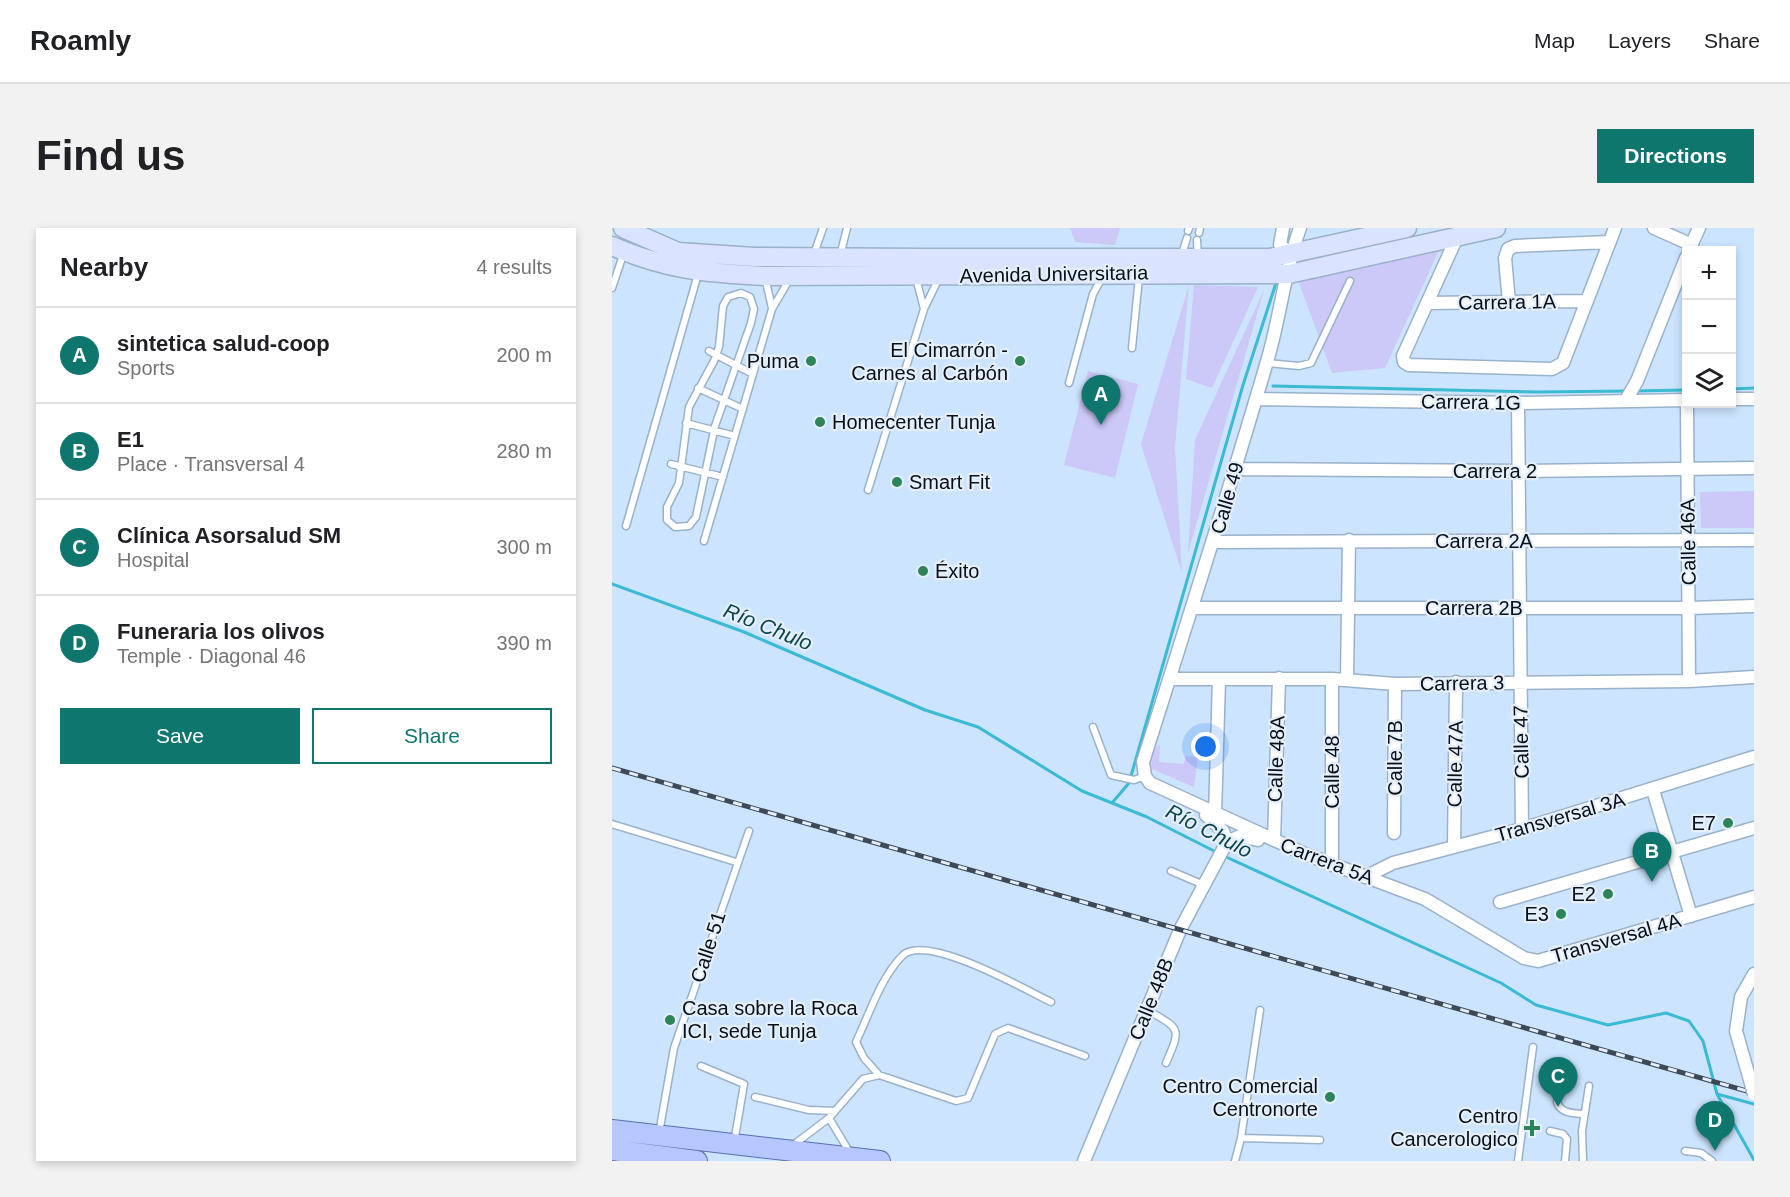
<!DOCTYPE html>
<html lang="en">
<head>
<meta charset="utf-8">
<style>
  :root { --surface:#fff; --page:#f2f2f2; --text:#202124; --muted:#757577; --line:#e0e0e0; --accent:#0f766e }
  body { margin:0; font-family:Arial,sans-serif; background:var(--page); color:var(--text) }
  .controls { position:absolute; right:18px; top:18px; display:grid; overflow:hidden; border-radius:0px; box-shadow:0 3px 9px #0003 }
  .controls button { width:54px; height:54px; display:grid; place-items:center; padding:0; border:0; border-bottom:2px solid var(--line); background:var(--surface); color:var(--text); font:30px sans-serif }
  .you { position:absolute; left:594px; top:519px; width:21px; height:21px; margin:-15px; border:4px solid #fff; border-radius:50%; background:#1a73e8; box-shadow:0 0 0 9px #1a73e833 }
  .badge { display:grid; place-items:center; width:39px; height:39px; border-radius:50%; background:var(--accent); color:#fff; font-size:20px; font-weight:700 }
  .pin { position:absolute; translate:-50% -50px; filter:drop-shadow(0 2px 3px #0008) }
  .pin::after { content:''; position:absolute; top:32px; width:21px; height:18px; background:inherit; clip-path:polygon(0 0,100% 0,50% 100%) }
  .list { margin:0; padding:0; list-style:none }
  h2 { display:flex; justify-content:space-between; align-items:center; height:78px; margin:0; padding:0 24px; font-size:26px }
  h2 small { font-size:20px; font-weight:400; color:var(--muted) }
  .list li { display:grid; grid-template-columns:39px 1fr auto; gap:18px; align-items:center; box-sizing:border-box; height:96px; padding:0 24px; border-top:2px solid var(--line) }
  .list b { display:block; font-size:22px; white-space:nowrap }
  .list p { margin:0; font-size:20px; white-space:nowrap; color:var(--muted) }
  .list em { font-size:20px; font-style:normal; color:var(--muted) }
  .actions { display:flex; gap:12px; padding:18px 24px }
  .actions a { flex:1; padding:14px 0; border:2px solid var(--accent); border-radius:0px; text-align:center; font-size:21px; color:var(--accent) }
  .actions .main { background:var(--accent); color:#fff }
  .icon { flex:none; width:33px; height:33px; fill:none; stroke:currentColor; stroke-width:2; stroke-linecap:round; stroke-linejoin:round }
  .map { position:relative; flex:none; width:1142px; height:933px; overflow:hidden; border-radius:0px }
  header { display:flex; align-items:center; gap:36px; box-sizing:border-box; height:84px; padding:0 30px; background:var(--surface); border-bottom:2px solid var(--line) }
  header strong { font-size:28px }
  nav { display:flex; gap:33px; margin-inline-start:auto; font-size:21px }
  .intro { display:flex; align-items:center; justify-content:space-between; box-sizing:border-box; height:144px; padding:0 36px }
  h1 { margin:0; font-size:42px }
  .button { padding:15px 27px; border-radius:0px; background:var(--accent); color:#fff; font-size:21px; font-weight:700 }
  main { display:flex; gap:36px; padding:0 36px }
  aside { flex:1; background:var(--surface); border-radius:0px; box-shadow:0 3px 9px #0003 }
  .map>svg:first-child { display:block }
</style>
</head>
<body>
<header>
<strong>Roamly</strong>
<nav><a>Map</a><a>Layers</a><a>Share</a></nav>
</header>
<div class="intro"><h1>Find us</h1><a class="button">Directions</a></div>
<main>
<aside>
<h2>Nearby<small>4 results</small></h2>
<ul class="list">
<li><span class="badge">A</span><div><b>sintetica salud-coop</b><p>Sports</p></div><em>200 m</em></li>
<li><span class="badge">B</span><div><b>E1</b><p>Place · Transversal 4</p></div><em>280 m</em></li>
<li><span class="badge">C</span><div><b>Clínica Asorsalud SM</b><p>Hospital</p></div><em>300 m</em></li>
<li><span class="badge">D</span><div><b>Funeraria los olivos</b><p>Temple · Diagonal 46</p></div><em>390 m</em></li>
</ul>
<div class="actions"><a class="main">Save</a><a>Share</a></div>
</aside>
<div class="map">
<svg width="1142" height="933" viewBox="0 0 1142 933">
  <rect width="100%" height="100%" fill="#cce4fe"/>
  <path fill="#ccc8f8" d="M458 0H508L503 17 463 14Z
    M827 22 773 140 720 145 686 52Z
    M577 57 563 219 570 345 529 216Z
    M582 57 646 59 600 160 574 151Z
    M652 62 576 325 583 212Z
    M476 143 526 156 503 250 452 237Z
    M1142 263V300H1089L1088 264Z
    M548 516 547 534 572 536 574 528 586 529 582 559 540 541C538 533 540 520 548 516Z"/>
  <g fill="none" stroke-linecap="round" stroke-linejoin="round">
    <path stroke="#3bbad3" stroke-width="3" d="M661 158 927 164 1016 163
      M1120 161 1142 160
      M1022 163 1074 162
      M0 356 132 404 313 482 366 499 470 563 535 589 606 625
      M500 575 517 555 631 157 664 55
      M612 628 889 755 924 777 996 797 1054 785 1077 793 1091 813 1105 866 1142 876
      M1105 866 1142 932"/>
    <g stroke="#9ab1ca" stroke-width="9">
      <path id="lane" d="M576 3 577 0
        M587 5 588 0
        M585 12 586 29
        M202 26 211 0
        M570 26 575 10
        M228 28 235 0
        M153 49 160 80
        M304 50 312 81
        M0 60 12 24
        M129 65 138 69 142 81 139 95 103 198 84 289 77 298 63 299 55 292V279L67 255 77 179 102 133 107 119 111 78 116 69Z
        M520 120 527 49
        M97 123 141 146
        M655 135 687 138 699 135 738 53
        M457 155 481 66 490 50
        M86 160 131 181
        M74 195 123 208
        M59 236 111 249
        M256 262 312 81 327 50
        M14 298 86 46
        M92 313 160 81 177 52
        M481 499 499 547 522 552 533 548
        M0 596 124 634
        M559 643 592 657
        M535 782C568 801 570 799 554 835
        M951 835 945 874C949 886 961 885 972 886
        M89 838 132 856 122 915
        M267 847 252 830 244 814C257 787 268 751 290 728 313 704 412 761 439 774
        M143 869 197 882 223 883
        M217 890 238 925
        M938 903 951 906 955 911 953 933
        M47 905 62 820 137 603
        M629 910 648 782
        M180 918 217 890 251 851 267 847 344 873 356 870 383 806 396 800 473 828
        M1073 923 1089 925 1100 933
        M623 933 629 910 708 912
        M906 933 921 819
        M971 933 970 903 977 858"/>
    </g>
    <g stroke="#9ab1ca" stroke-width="15">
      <path id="street" d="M671 0 668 17 679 26
        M688 0C672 44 668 92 654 137 615 270 573 401 531 534L533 548 538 555 693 626 813 671 912 730 926 733 1142 669
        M1042 0 1080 17
        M845 9 791 128 792 134 797 137 940 141 951 135 1003 0
        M1077 22 1087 0
        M897 74 893 30 896 21 903 18 997 14
        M815 75 974 73
        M644 171 906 175 1074 172
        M1120 171H1142
        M1014 172 1025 153 1074 30
        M906 175 910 601
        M1075 176 1077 453
        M624 241 907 243 1142 240
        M602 314 1142 312
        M581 380H1077L1142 378
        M557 451H720L783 456 1077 453 1142 449
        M735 452 737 312
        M1041 562 1079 688
        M594 587 611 603 615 614
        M603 587 607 451
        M782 605 783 456
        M662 612 667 450
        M842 619 844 454
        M720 637V451
        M753 649 781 635 910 601 1142 529
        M888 674 1142 600
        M1124 803 1129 769 1142 746
        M472 933 568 702 615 614 628 608 646 612"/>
    </g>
    <g stroke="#9ab1ca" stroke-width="21">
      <path id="secondary" d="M11 0 66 24 143 29 314 30H658L795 0
        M0 18C55 42 94 45 153 48L677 46 884 0"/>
    </g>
    <g stroke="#596eae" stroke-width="22">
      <path id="primary" d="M0 902 268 933
        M0 922 85 933"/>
    </g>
    <use href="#lane" stroke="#fff" stroke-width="6"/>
    <use href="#street" stroke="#fff" stroke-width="12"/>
    <use href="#secondary" stroke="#dae3ff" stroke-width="18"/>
    <use href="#primary" stroke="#b6c7ff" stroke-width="20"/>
    <g stroke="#3d4957" stroke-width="5">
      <path id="rail" d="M0 540 1142 865"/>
    </g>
    <use href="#rail" stroke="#e5effa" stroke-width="3" stroke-dasharray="9" stroke-linecap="butt"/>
    <g stroke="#9ab1ca" stroke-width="15" stroke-linecap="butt">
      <path id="street-bridge" d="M1124 803 1142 866"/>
    </g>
    <use href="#street-bridge" stroke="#fff" stroke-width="12"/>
  </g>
  <g fill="#2d8458" stroke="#e5effa" stroke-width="2">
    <circle cx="199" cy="133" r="6"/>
    <circle cx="408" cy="133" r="6"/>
    <circle cx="208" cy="194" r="6"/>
    <circle cx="285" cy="254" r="6"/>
    <circle cx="311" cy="343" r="6"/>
    <circle cx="1116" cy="595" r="6"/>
    <circle cx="996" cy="666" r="6"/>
    <circle cx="949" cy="686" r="6"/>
    <circle cx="58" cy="792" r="6"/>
    <circle cx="718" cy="869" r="6"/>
    <path d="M917 891h6v6h6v6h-6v6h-6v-6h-6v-6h6z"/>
  </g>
  <g text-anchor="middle" stroke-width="4.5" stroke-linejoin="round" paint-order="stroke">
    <g font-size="20" fill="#070f18" stroke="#e5effa">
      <text transform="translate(442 46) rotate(-1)" y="7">Avenida Universitaria</text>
      <text transform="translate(895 74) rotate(-1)" y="7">Carrera 1A</text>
      <text transform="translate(859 174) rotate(1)" y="7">Carrera 1G</text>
      <text x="883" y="250">Carrera 2</text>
      <text transform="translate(615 270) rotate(-74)" y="7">Calle 49</text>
      <text x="872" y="320">Carrera 2A</text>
      <text transform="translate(1076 314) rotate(-91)" y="7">Calle 46A</text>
      <text x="862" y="387">Carrera 2B</text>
      <text transform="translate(850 455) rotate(-1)" y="7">Carrera 3</text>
      <text transform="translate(909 514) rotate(-91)" y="7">Calle 47</text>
      <text transform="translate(783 530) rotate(-90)" y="7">Calle 7B</text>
      <text transform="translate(664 531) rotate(-88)" y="7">Calle 48A</text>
      <text transform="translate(843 536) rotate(-89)" y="7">Calle 47A</text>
      <text transform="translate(720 544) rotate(-90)" y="7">Calle 48</text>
      <text transform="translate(948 589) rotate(-16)" y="7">Transversal 3A</text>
      <text transform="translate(715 633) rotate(21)" y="7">Carrera 5A</text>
      <text transform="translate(1004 710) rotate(-16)" y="7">Transversal 4A</text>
      <text transform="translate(96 719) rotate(-72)" y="7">Calle 51</text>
      <text transform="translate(539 771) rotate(-68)" y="7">Calle 48B</text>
    </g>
    <g font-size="20" fill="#070f18" stroke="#e5effa" text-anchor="end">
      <text x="396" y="129">El Cimarrón -<tspan x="396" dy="23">Carnes al Carbón</tspan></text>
      <text x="187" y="140">Puma</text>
      <text x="220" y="201" text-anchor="start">Homecenter Tunja</text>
      <text x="297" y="261" text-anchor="start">Smart Fit</text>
      <text x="323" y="350" text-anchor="start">Éxito</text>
      <text x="1104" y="602">E7</text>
      <text x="984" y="673">E2</text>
      <text x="937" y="693">E3</text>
      <text x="70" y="787" text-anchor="start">Casa sobre la Roca<tspan x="70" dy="23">ICI, sede Tunja</tspan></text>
      <text x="706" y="865">Centro Comercial<tspan x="706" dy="23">Centronorte</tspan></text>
      <text x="906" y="895">Centro<tspan x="906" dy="23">Cancerologico</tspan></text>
    </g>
    <g font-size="21" font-style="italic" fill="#0c444e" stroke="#e5effa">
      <text transform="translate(156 399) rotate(22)" y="7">Río Chulo</text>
      <text transform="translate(597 603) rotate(27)" y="7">Río Chulo</text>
    </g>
  </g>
</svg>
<div class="controls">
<button>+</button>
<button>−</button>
<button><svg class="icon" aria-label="layers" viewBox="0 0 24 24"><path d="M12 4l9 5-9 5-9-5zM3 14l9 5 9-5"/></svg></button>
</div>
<div class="you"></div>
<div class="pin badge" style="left:489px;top:197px">A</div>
<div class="pin badge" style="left:1040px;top:654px">B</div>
<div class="pin badge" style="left:946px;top:879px">C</div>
<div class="pin badge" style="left:1103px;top:923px">D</div>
</div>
</main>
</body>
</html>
